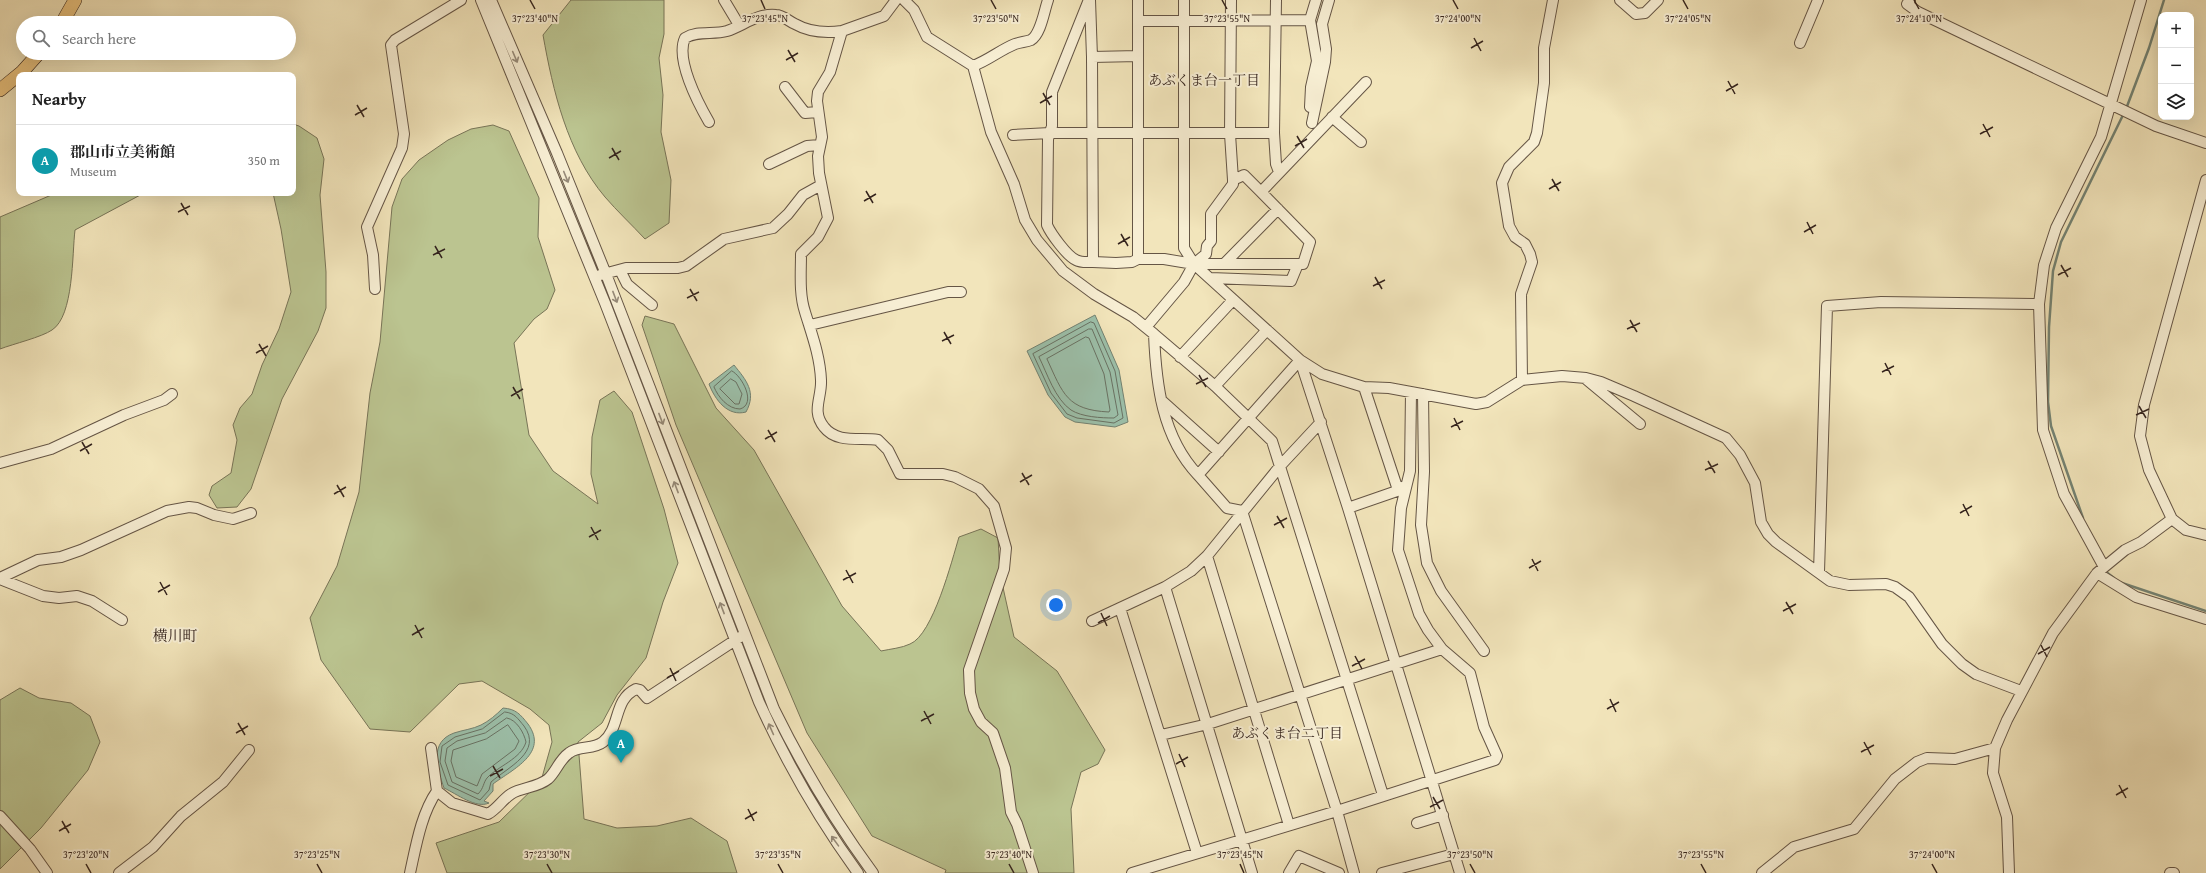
<!DOCTYPE html>
<html lang="en">
<head>
<meta charset="utf-8">
<style>
  :root { --surface:#fff; --page:#f2f2f2; --text:#222; --muted:#767676; --line:#e0e0e0; --accent:#ea580c }
  body { margin:0; font-family:"Gentium Book Plus","Noto Serif JP",serif; background:var(--page); color:var(--text) }
  .controls { position:absolute; right:12px; top:12px; display:grid; overflow:hidden; border-radius:8px; box-shadow:0 4px 16px #0002 }
  .controls button { width:36px; height:36px; display:grid; place-items:center; padding:0; border:0; border-bottom:1px solid var(--line); background:var(--surface); color:var(--text); font:20px sans-serif }
  .you { position:absolute; left:1056px; top:605px; width:14px; height:14px; margin:-10px; border:3px solid #fff; border-radius:50%; background:#1a73e8; box-shadow:0 0 0 6px #1a73e833 }
  .badge { display:grid; place-items:center; width:26px; height:26px; border-radius:50%; background:var(--accent); color:#fff; font-size:13px; font-weight:700 }
  .pin { position:absolute; translate:-50% -33px; filter:drop-shadow(0 1px 2px #0008) }
  .pin::after { content:''; position:absolute; top:21px; width:14px; height:12px; background:inherit; clip-path:polygon(0 0,100% 0,50% 100%) }
  .list { margin:0; padding:0; list-style:none }
  h2 { display:flex; justify-content:space-between; align-items:center; height:52px; margin:0; padding:0 16px; font-size:17px }
  h2 small { font-size:13px; font-weight:400; color:var(--muted) }
  .list li { display:grid; grid-template-columns:26px 1fr auto; gap:12px; align-items:center; box-sizing:border-box; height:72px; padding:0 16px; border-top:1px solid var(--line) }
  .list b { display:block; font-size:15px; white-space:nowrap }
  .list p { margin:0; font-size:13px; white-space:nowrap; color:var(--muted) }
  .list em { font-size:13px; font-style:normal; color:var(--muted) }
  .icon { flex:none; width:22px; height:22px; fill:none; stroke:currentColor; stroke-width:2; stroke-linecap:round; stroke-linejoin:round }
  .map { position:relative; flex:none; width:2206px; height:873px; overflow:hidden }
  .search { position:absolute; background:var(--surface); box-shadow:0 4px 16px #0002; left:16px; top:16px; width:280px; height:44px; display:flex; align-items:center; gap:10px; box-sizing:border-box; padding:0 14px; border-radius:22px; color:var(--muted); font-size:15px }
  .panel { position:absolute; background:var(--surface); box-shadow:0 4px 16px #0002; left:16px; top:72px; width:280px; height:124px; border-radius:8px }
  .map>svg:first-child { display:block }
</style>
</head>
<body>
<div class="map">
<svg width="2206" height="873" viewBox="0 0 2206 873">
  <rect width="100%" height="100%" fill="#f2e5bb"/>
  <filter id="stains"><feTurbulence type="fractalNoise" baseFrequency=".005" numOctaves="4"/><feColorMatrix values="0 0 0 0 .2 0 0 0 0 .09 0 0 0 0 .02 0 0 0 .5 -.17"/></filter>
  <radialGradient id="worn" r=".72"><stop offset=".6" stop-color="#630" stop-opacity="0"/><stop offset="1" stop-color="#630" stop-opacity=".3"/></radialGradient>
  <path fill="#bbc490" stroke="#787457" d="M571 0H664V34L659 58 663 95 661 132 671 180 669 223 645 239C632 225 617 211 605 197 567 152 553 91 543 35Z
    M293 124 299 126 317 138 324 159 320 195 326 272V308L318 331 282 399 251 489 237 507 217 508 209 495 212 486 231 473 237 440 233 425 240 408 252 394 262 365 279 329 291 292 281 229 273 193H293Z
    M493 125 509 131 539 198 538 237 555 290 547 309 534 319 514 343 529 435 553 471 598 504 591 474 592 437 600 400 614 391 632 412 664 509 678 563 663 602 646 658 617 695 602 723 578 742 584 819 617 828 657 826 691 818 727 841 737 873H447L436 843 499 822 541 781 552 742 549 725 530 709 482 681 459 684 410 732 370 729 321 660 310 618 337 566 359 492 370 393 380 342 392 207 402 179 419 160 448 140 471 129Z
    M56 193H144L75 230C72 254 74 316 52 330 42 337 13 344 0 349V217Z
    M645 316 674 324 716 408 754 450 842 606 881 651C890 649 902 648 910 644 933 635 952 560 959 537L981 529 998 538 1000 574 1014 637 1057 671 1105 750 1098 764 1081 772 1071 809 1074 873H945L946 870 872 836 807 733 676 425 642 325Z
    M20 688 39 698 71 703 90 716 100 742 88 770 41 828 0 869V700Z"/>
  <path fill="#9cc0aa" stroke="#738272" d="M1095 315 1119 370 1128 422 1115 427 1075 422 1065 417 1048 395 1027 351Z
    M734 365C746 380 757 392 746 412 728 417 715 400 709 384Z
    M503 708C516 709 520 714 528 724 549 753 513 769 493 784V791L484 801 489 803C476 809 457 794 444 788 437 768 429 742 454 733 463 730 473 729 481 725 489 721 496 715 503 708Z"/>
  <g fill="none" stroke-linecap="round" stroke-linejoin="round">
    <path stroke="#697264" stroke-width="1" d="M1091 322 1094 323 1115 371 1123 418 1114 423 1077 418 1067 414 1051 393 1033 354Z
      M1089 329H1092L1110 372 1118 415 1114 418C1101 418 1082 417 1071 410 1055 399 1047 373 1039 357Z
      M1086 337 1089 338 1104 374 1110 410 1109 412C1067 410 1063 394 1047 359Z
      M732 371C742 376 757 404 740 409 728 409 718 397 714 387Z
      M731 379 736 382 742 394 739 404H735L720 389Z
      M505 712C515 713 518 719 524 726 543 752 508 767 491 782L489 790 480 800 448 785 440 762 442 746 455 737 482 729Z
      M507 718C517 720 524 733 526 742 521 759 498 766 487 778 483 783 484 788 478 794L452 782 445 761 447 748 457 741 485 733Z
      M508 725 519 741 515 749 482 774 477 786 456 777 451 761 453 750 486 739Z"/>
    <path stroke="#738272" stroke-width="2.5" d="M2126 109 2149 48 2164 0
      M2083 518 2051 426 2048 402 2049 327 2053 271 2061 242 2124 113
      M2105 571 2114 578
      M2119 582 2206 611"/>
    <g stroke="#655545" stroke-width="12">
      <path id="minor" d="M481 0 605 303 759 702C787 764 818 818 858 873
        M491 0 557 153 606 274 774 709C803 768 834 820 873 873
        M724 0 739 25
        M896 0 884 16 842 31 830 72 818 92 817 101 822 137 818 156 819 173 828 218 818 237 801 254C801 273 799 294 805 312 812 335 820 356 821 380 822 398 811 411 824 427 837 444 861 437 878 440L888 450 900 474H943L955 477 979 489 994 506 1006 548 1004 569 969 670 970 693 974 709 981 722 993 733 1005 768 1011 812 1017 824 1033 873
        M904 0 914 10 927 37 973 66 991 132 1014 184 1025 220 1037 240 1063 271 1094 294 1133 317 1154 334C1156 384 1162 437 1198 475
        M1090 0 1092 57 1093 262 1116 263 1132 262 1138 259H1164L1194 264H1298
        M1184 0V248L1194 264 1300 360 1322 374 1364 387 1389 388 1476 404 1487 402 1522 380 1562 376 1586 378 1601 382 1634 396 1726 438 1740 455 1755 483 1761 522 1768 534 1776 542 1830 581 1849 585 1886 584 1895 587 1909 597 1942 644 1962 664 1976 674 2021 691
        M1231 0 1230 134 1233 180
        M1276 0 1274 133 1276 164 1279 172
        M1620 0 1636 14 1645 13 1658 0
        M1910 0 1907 4 1918 12 2156 126 2206 143
        M1088 2 1052 92V126L1048 139 1047 225C1051 234 1067 256 1076 260 1081 263 1088 262 1093 262
        M1139 21 1310 20
        M1800 43 1818 0
        M1092 57 1138 56
        M973 66C989 60 1000 50 1015 44 1020 42 1026 42 1031 40 1041 34 1044 11 1048 0
        M785 87 805 113 818 112
        M1310 107 1311 87 1317 61 1310 20 1316 0
        M1332 117 1361 142
        M709 122C698 103 675 59 685 38 698 30 713 35 727 31 743 26 757 13 776 15 783 15 788 21 795 24 809 32 827 33 842 31
        M1312 123 1325 62 1326 49 1322 24 1329 0
        M1013 135 1050 133H1274
        M769 164 807 146 820 145
        M2206 180 2144 405 2140 436 2149 470 2172 519 2186 530 2206 535
        M1138 259V0
        M1224 264 1278 209
        M620 270 627 284 652 305
        M600 275 626 268H678L686 266 724 239 773 228 788 214 803 195 821 185
        M1210 278 1291 281 1298 264H1303L1310 242 1261 192 1366 82
        M375 289 373 255 367 227 402 148 404 134 391 45 395 40 461 0
        M810 325 948 292H961
        M1147 326 1184 282 1194 264 1206 254 1207 246 1211 241V214L1233 184V180L1244 175 1261 192
        M1154 334 1215 386 1272 441 1383 795
        M1180 357 1233 300
        M1300 360 1348 508 1460 873
        M1522 380 1521 294 1532 262 1530 254 1525 244 1515 237 1509 226 1502 183 1509 167 1534 142 1537 133 1544 83V48L1553 0
        M1587 380 1640 424
        M1215 386 1267 330
        M1364 387 1397 487
        M1423 394 1424 472 1421 525 1427 563 1441 591 1484 651
        M1161 400 1219 452
        M0 463 51 449 124 415 164 400 172 394
        M1348 508 1397 491V487H1401
        M1242 511 1337 811 1354 873
        M1242 511 1227 508 1198 475 1300 360
        M1207 556 1289 825
        M2104 567 2064 494 2043 430 2039 304 2044 265 2056 228 2101 137 2141 0
        M1819 572 1827 306 1881 302 2039 304
        M2097 573 2136 597 2206 619
        M0 578 38 560 61 557 81 550 167 511 189 507 197 508 214 515 233 519 251 513
        M0 579 43 596 59 598 77 596 92 601 122 620
        M1165 587 1252 873
        M1120 608 1197 853
        M1092 621 1165 587 1191 571 1207 556 1281 465 1321 422
        M1161 735 1208 724 1442 649
        M437 791 452 803 488 814C497 809 502 800 511 794 522 787 537 788 548 779 556 772 559 760 569 753 579 745 593 750 603 742 621 727 613 700 636 689L640 690 647 698 740 637
        M0 816 30 849 47 873
        M1417 823 1443 815
        M119 873 153 847 181 816 223 782 249 750
        M410 873C416 846 421 814 437 791L431 748
        M1132 873 1337 811 1495 760 1497 756 1484 727 1470 673 1442 649 1428 630 1419 614 1398 550 1401 508 1410 471 1411 392
        M1289 873 1299 856 1339 873
        M1382 873 1454 854
        M1762 873 1794 847 1854 829 1895 779 1917 762 1927 758 1955 759 1995 748
        M2009 873 2007 817 1993 773 1995 748 2007 720 2053 633 2097 573 2125 550 2141 542 2172 519
        M2170 873H2174"/>
    </g>
    <g stroke="#36251e" stroke-width="14">
      <path id="major" d="M62 23 75 0
        M0 90 22 72 39 53"/>
    </g>
    <use href="#minor" stroke="#f7eed3" stroke-width="10"/>
    <use href="#major" stroke="#e9c27e" stroke-width="13"/>
  </g>
  <defs><path id="oneway-shaft" d="M-6 0H5M1.5-3L5.5 0L1.5 3" fill="none" stroke-width="1.6" stroke-linecap="round" stroke-linejoin="round"/></defs>
  <g stroke="#968a78">
    <use href="#oneway-shaft" transform="translate(515 57) rotate(67)"/>
    <use href="#oneway-shaft" transform="translate(566 177) rotate(68)"/>
    <use href="#oneway-shaft" transform="translate(615 297) rotate(69)"/>
    <use href="#oneway-shaft" transform="translate(661 419) rotate(69)"/>
    <use href="#oneway-shaft" transform="translate(676 487) rotate(-111)"/>
    <use href="#oneway-shaft" transform="translate(722 608) rotate(-111)"/>
    <use href="#oneway-shaft" transform="translate(771 729) rotate(-114)"/>
    <use href="#oneway-shaft" transform="translate(835 841) rotate(-126)"/>
  </g>
  <path fill="none" stroke="#36251e" stroke-width="1.5" d="M530 0 535 9M761 0 765 9M991 0 996 9M1222 0 1227 9M1453 0 1458 9M1683 0 1688 9M1914 0 1919 9M1474 38 1481 51M1471 48 1483 41M788 50 795 62M786 60 798 53M1728 81 1735 94M1726 91 1738 84M1043 93 1050 105M1040 103 1052 96M357 105 364 117M355 115 367 108M1983 124 1990 137M1980 134 1993 127M1297 136 1304 148M1295 146 1307 139M612 148 619 160M609 158 621 151M1552 179 1559 191M1549 189 1561 182M866 191 873 203M864 201 876 194M181 203 188 215M178 212 190 206M1807 222 1813 234M1804 232 1816 225M1121 234 1128 246M1118 244 1130 237M435 246 442 258M433 255 445 249M2061 265 2068 277M2058 275 2071 268M1375 277 1382 289M1373 286 1385 280M690 289 697 301M687 298 699 292M1630 320 1637 332M1627 329 1640 323M944 332 951 344M942 341 954 335M259 344 266 356M256 353 268 346M1885 363 1891 375M1882 372 1894 366M1199 375 1206 387M1196 384 1208 378M513 387 520 399M511 396 523 389M2139 406 2146 418M2136 415 2149 409M1454 418 1460 430M1451 427 1463 421M768 430 775 442M765 439 777 432M82 442 89 454M80 451 92 444M1708 461 1715 473M1705 470 1718 464M1022 473 1029 485M1020 482 1032 475M337 485 344 497M334 494 346 487M1963 504 1969 516M1960 513 1972 506M1277 516 1284 528M1274 525 1287 518M591 527 598 540M589 537 601 530M1532 559 1538 571M1529 568 1541 561M846 570 853 583M843 580 856 573M160 582 167 595M158 592 170 585M1786 602 1793 614M1783 611 1796 604M1101 613 1107 626M1098 623 1110 616M415 625 422 638M412 635 424 628M2041 645 2047 657M2038 654 2050 647M1355 656 1362 669M1352 666 1365 659M670 668 676 681M667 678 679 671M1610 699 1616 712M1607 709 1619 702M924 711 931 724M921 721 934 714M238 723 245 735M236 733 248 726M1864 742 1871 755M1861 752 1874 745M1179 754 1185 767M1176 764 1188 757M493 766 500 778M490 776 503 769M2119 785 2126 798M2116 795 2128 788M1433 797 1440 809M1430 807 1443 800M748 809 754 821M745 819 757 812M62 821 69 833M59 831 71 824M86 864 91 873M317 864 322 873M547 864 552 873M778 864 783 873M1009 864 1014 873M1240 864 1244 873M1470 864 1475 873M1701 864 1706 873M1932 864 1937 873"/>
  <g text-anchor="middle" stroke-width="4" stroke-linejoin="round" paint-order="stroke">
    <g font-size="14" fill="#36251e" stroke="#f7eed3">
      <text x="1204" y="85">あぶくま台一丁目</text>
      <text x="1287" y="738">あぶくま台二丁目</text>
    </g>
    <g font-size="15" fill="#36251e" stroke="#f7eed3">
      <text x="175" y="641">横川町</text>
    </g>
  </g>
  <g font-size="10" text-anchor="middle" fill="#36251e" stroke="#f7eed3" stroke-width="4" stroke-linejoin="round" paint-order="stroke">
    <text x="535" y="22">37°23'40"N</text>
    <text x="765" y="22">37°23'45"N</text>
    <text x="996" y="22">37°23'50"N</text>
    <text x="1227" y="22">37°23'55"N</text>
    <text x="1458" y="22">37°24'00"N</text>
    <text x="1688" y="22">37°24'05"N</text>
    <text x="1919" y="22">37°24'10"N</text>
    <text x="86" y="858">37°23'20"N</text>
    <text x="317" y="858">37°23'25"N</text>
    <text x="547" y="858">37°23'30"N</text>
    <text x="778" y="858">37°23'35"N</text>
    <text x="1009" y="858">37°23'40"N</text>
    <text x="1240" y="858">37°23'45"N</text>
    <text x="1470" y="858">37°23'50"N</text>
    <text x="1701" y="858">37°23'55"N</text>
    <text x="1932" y="858">37°24'00"N</text>
  </g>
  <rect width="100%" height="100%" filter="url(#stains)"/>
  <rect width="100%" height="100%" fill="url(#worn)"/>
</svg>
<div class="controls">
<button>+</button>
<button>−</button>
<button><svg class="icon" aria-label="layers" viewBox="0 0 24 24"><path d="M12 4l9 5-9 5-9-5zM3 14l9 5 9-5"/></svg></button>
</div>
<div class="you"></div>
<div class="pin badge" style="left:621px;top:763px;background:#0f9aa8">A</div>
<div class="search"><svg class="icon" aria-label="search" viewBox="0 0 24 24"><circle cx="10" cy="10" r="6"/><path d="M15 15l6 6"/></svg>Search here</div>
<section class="panel">
<h2>Nearby<small></small></h2>
<ul class="list">
<li><span class="badge" style="background:#0f9aa8">A</span><div><b>郡山市立美術館</b><p>Museum</p></div><em>350 m</em></li>
</ul>
</section>
</div>
</body>
</html>
